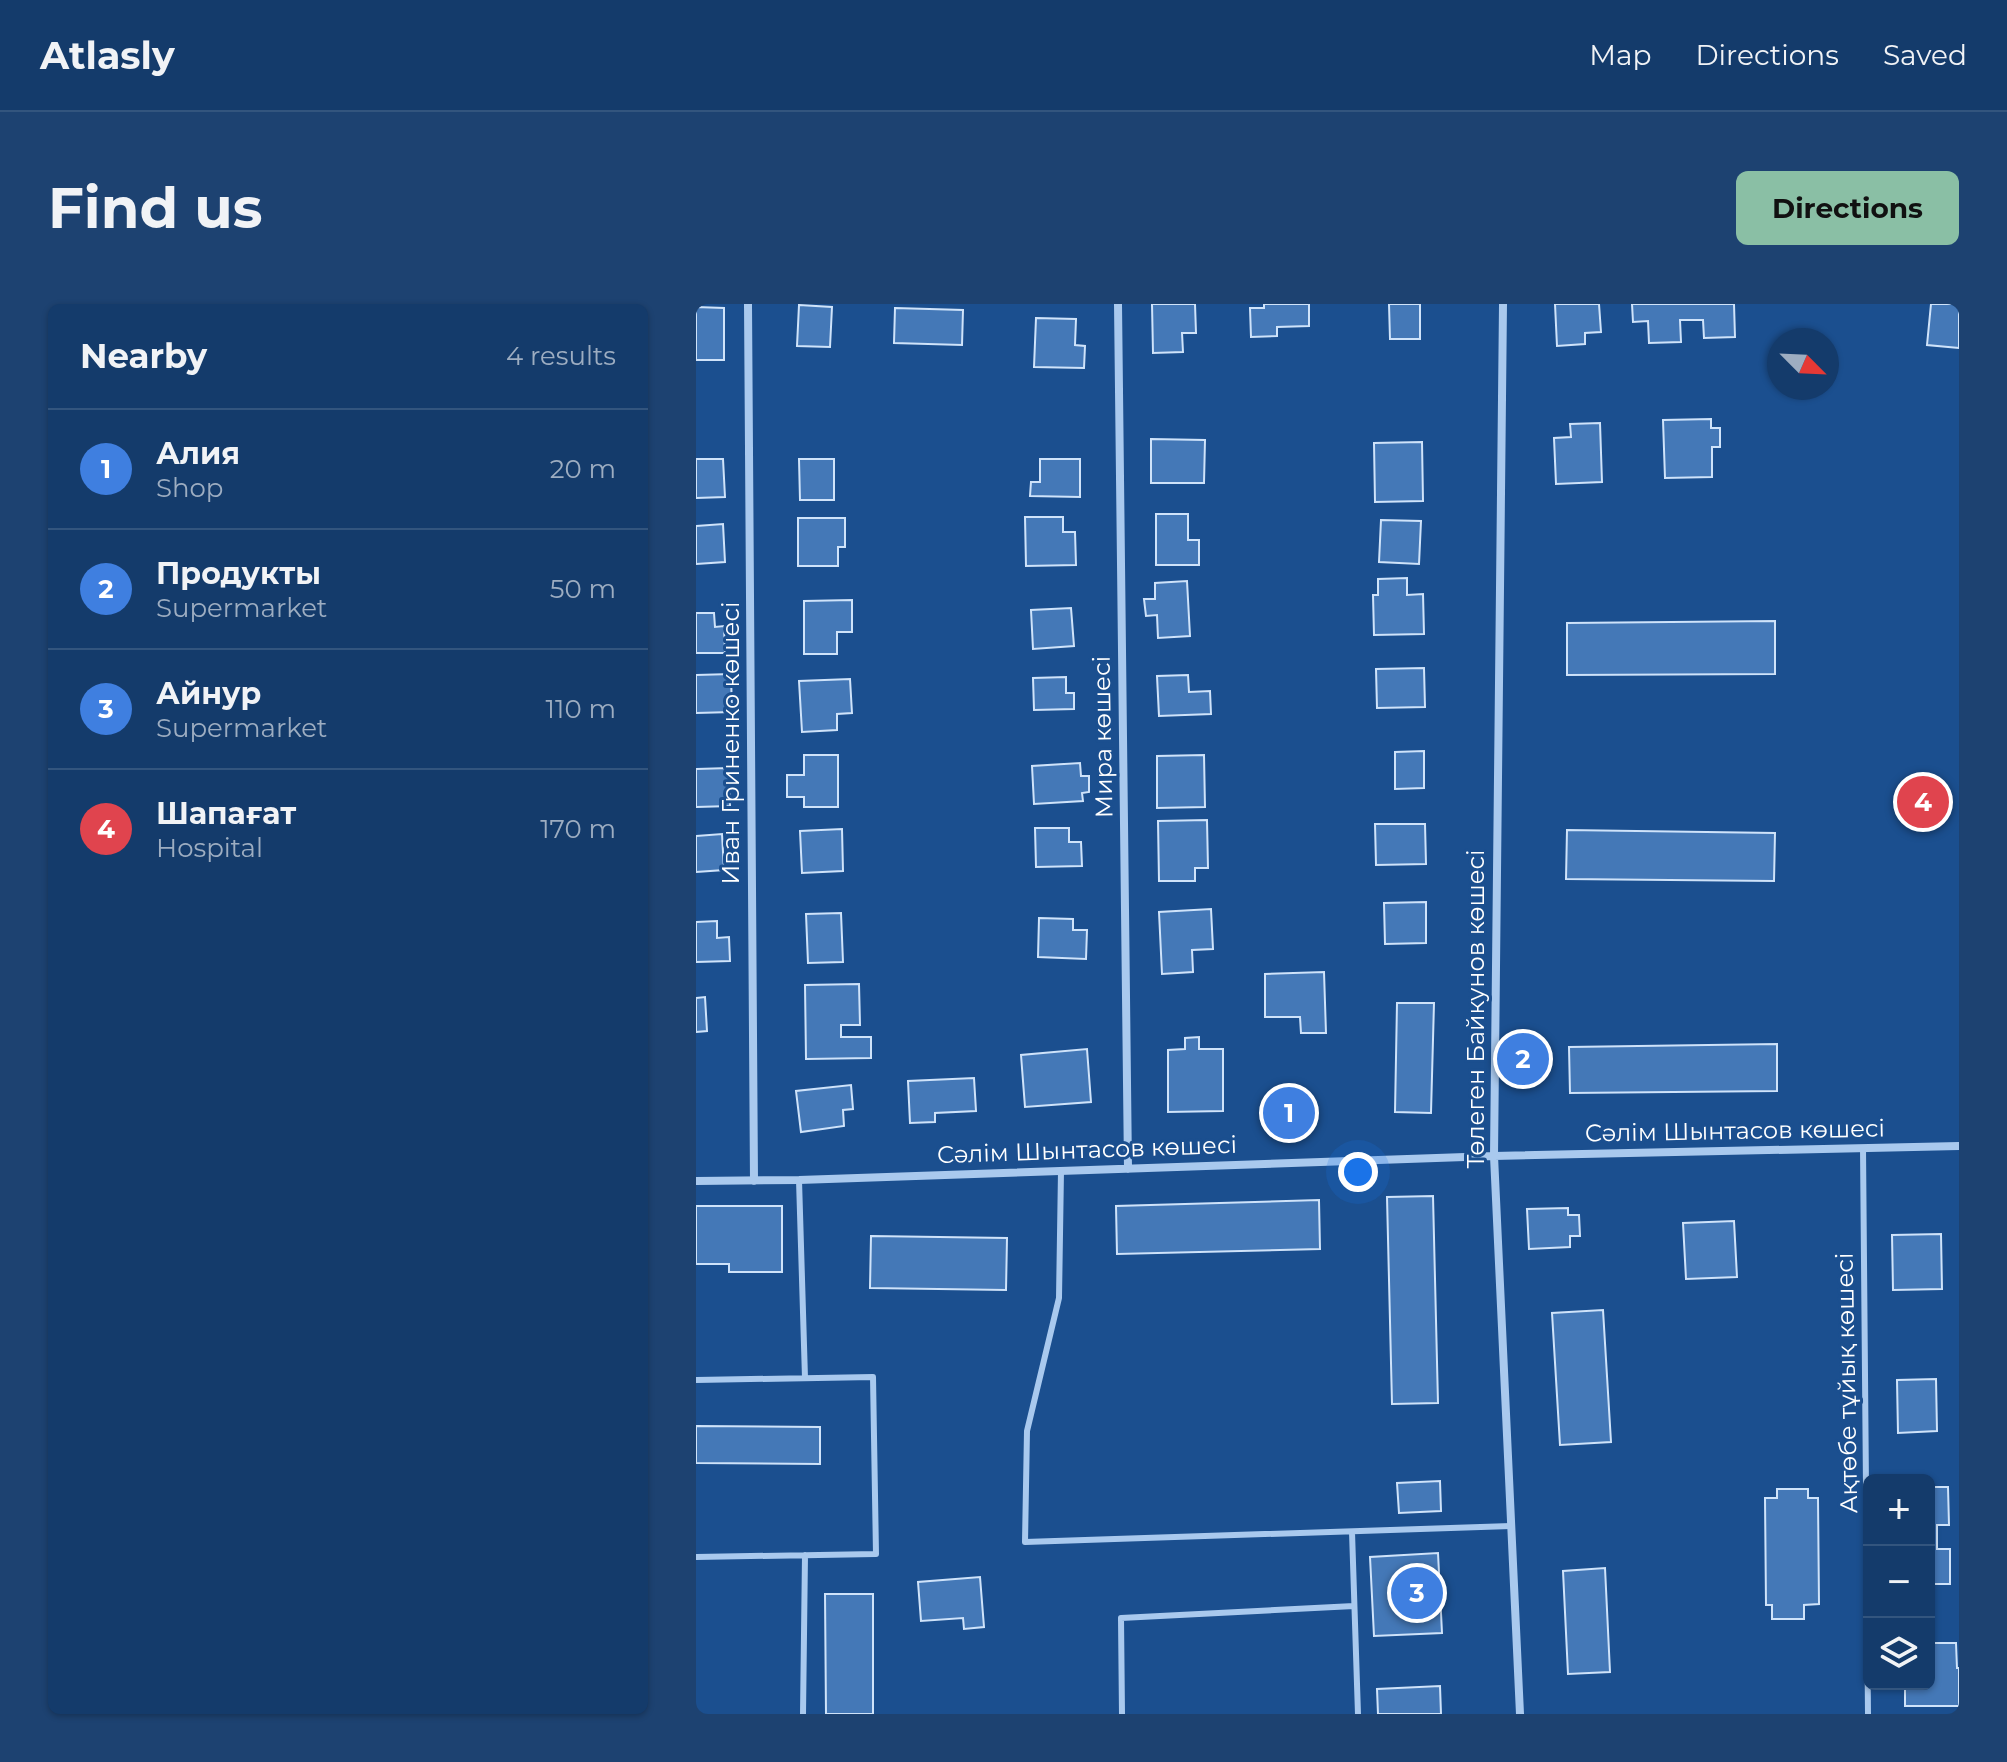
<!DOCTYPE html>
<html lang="en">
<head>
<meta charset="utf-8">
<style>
  :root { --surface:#143b6b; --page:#1d4271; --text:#f1f3f6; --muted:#9dadc1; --line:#33557e; --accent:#8abfa5 }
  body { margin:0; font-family:Montserrat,sans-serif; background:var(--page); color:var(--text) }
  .controls { position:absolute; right:24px; bottom:24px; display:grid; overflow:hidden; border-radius:12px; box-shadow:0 2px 6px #0004 }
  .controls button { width:72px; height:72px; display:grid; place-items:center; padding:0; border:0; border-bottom:2px solid var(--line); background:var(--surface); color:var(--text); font:40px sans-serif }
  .compass { position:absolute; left:1071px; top:24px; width:72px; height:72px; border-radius:50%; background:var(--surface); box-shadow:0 2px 6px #0004; rotate:114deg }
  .you { position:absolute; left:662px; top:868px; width:28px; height:28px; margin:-20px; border:6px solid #fff; border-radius:50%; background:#1a73e8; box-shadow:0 0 0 12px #1a73e833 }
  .badge { display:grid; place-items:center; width:52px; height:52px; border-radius:50%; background:var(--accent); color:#fff; font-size:26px; font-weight:700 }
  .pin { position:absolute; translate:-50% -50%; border:4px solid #fff; box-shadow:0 2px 8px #0006 }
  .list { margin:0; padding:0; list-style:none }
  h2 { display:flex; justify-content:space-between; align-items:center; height:104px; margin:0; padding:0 32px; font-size:34px }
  h2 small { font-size:26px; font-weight:400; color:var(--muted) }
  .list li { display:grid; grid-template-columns:52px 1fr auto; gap:24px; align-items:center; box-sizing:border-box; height:120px; padding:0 32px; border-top:2px solid var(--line) }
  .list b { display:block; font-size:30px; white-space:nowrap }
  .list p { margin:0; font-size:26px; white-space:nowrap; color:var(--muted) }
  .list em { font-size:26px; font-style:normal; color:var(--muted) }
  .icon { flex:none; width:44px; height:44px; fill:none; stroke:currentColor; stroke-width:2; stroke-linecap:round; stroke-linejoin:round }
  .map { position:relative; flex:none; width:1263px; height:1410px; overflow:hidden; border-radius:12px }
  header { display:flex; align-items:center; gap:48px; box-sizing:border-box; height:112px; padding:0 40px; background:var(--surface); border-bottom:2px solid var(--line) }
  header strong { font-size:38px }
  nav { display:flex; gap:44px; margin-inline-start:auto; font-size:28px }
  .intro { display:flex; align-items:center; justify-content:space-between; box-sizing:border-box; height:192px; padding:0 48px }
  h1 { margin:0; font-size:56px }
  .button { padding:20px 36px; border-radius:12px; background:var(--accent); color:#111; font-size:28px; font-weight:700 }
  main { display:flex; gap:48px; padding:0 48px }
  aside { flex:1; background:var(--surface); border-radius:12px; box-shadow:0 2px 6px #0004 }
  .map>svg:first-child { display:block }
</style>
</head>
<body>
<header>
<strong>Atlasly</strong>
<nav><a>Map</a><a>Directions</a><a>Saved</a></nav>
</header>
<div class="intro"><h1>Find us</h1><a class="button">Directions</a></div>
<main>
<aside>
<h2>Nearby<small>4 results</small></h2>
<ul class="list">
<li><span class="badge" style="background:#3f7fe0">1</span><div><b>Алия</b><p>Shop</p></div><em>20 m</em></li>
<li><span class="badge" style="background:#3f7fe0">2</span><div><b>Продукты</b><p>Supermarket</p></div><em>50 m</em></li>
<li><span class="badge" style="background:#3f7fe0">3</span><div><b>Айнур</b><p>Supermarket</p></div><em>110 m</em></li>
<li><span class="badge" style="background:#e0444e">4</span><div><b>Шапағат</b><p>Hospital</p></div><em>170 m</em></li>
</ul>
</aside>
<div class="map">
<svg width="1263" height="1410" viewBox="0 0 1263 1410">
  <rect width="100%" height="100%" fill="#1b4f8f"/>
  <path fill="#4478b7" stroke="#cfe3fa" stroke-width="2" d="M456 0H499L500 29H486L487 48 457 49Z
    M568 0H613V22L581 23V32L555 33 554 4H568Z
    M693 0H724V35H694Z
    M859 0H903L905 28 889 29V40L861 42Z
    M936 0H1038L1039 33 1008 34 1007 16H984L985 38 953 39 952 17 937 18Z
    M1235 0H1263V44L1231 41Z
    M103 1 136 3 134 43 101 42Z
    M0 3 28 4V56H0Z
    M199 4 267 6 266 41 198 39Z
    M340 14 380 15 379 41 389 42 388 64 338 63Z
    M1015 115V124H1024V143H1016V173L969 174 967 116Z
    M904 119 906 178 860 180 858 134 875 133 874 120Z
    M455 135 509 136 508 179H455Z
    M726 138 727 197 679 198 678 139Z
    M0 155H27L29 193 0 194Z
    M103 155H138V196H104Z
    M344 155H384V193L334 192 335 178H344Z
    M460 210H492V236H503V261H460Z
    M329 213H367V228H379L380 261 330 262Z
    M102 214H149V243H142V262H102Z
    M685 216 725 217 723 260 683 258Z
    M27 220 29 258 0 260V222Z
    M711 274V291L727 290 728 330 678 331 677 291H682V275Z
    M491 277 494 332 462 334 461 311 450 312 448 295H459V279Z
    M156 296V328H141V350H108V297Z
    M375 304 378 342 337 345 335 306Z
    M0 309H18L19 323 28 322 29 349H0Z
    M1079 317V370L871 371V319Z
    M728 364 729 403 681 404 680 365Z
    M35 370 36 408 0 409V371Z
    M492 371 493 388 514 387 515 410 463 412 461 372Z
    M370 373V389H378V405L338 406 337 374Z
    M154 375 156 409 141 410V426L106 428 103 377Z
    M728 447V484L699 485V448Z
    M108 451H142V503H108V493H91V471H108Z
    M508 451 509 503 461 504V452Z
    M384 459 385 472H393V488L386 489 387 497 338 500 336 462Z
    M33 464 34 502 0 503V465Z
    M511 516 512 564H499V577H463L462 517Z
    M679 520H729L730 560 680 561Z
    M339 524H373V538H385L386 562 340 563Z
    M146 525 147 567 106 569 104 527Z
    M871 526 1079 529 1078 577 870 575Z
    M26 530 28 566 0 568V532Z
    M730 598V639L689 640 688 599Z
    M515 605 517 645 496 646 497 668 466 670 463 608Z
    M145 609 147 658 112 659 110 610Z
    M343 614 377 615V626H391L390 655 342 653Z
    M21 617V634L33 633 34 657 0 658V618Z
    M628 668 630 729H605L604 713H569V670Z
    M163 680 164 721H145V733H175V754L110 755 109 681Z
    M9 693 11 727 0 728V694Z
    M701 699H738L735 809 699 808Z
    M503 733V745H527V807L472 808V746L489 745V734Z
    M815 734 841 735 839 775 813 774Z
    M1081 740V787L874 789 873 743Z
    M391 745 395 798 329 803 325 751Z
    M278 774 280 807 239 809V818L214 819 212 777Z
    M155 781 157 805 147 806 148 822 105 828 100 787Z
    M583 802H602V825H574V815H583Z
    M737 892 742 1099 696 1100 691 893Z
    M623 896 624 945 421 950 420 902Z
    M0 902H86V968H33V960H0Z
    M872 904V911H883L884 932H874V943L833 945 831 905Z
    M1038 917 1041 973 990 975 987 919Z
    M1245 930 1246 985 1197 986 1196 931Z
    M175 932 311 934 310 986 174 984Z
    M907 1006 915 1138 864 1141 856 1009Z
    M1240 1075 1241 1127 1202 1129 1201 1076Z
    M0 1122 124 1123V1160L0 1159Z
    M744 1177 745 1207 703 1209 701 1179Z
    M1233 1183H1252L1253 1221H1241V1245H1254V1280H1233Z
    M1081 1185H1112V1194H1122L1123 1300 1108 1301V1315H1076V1301H1070L1069 1194H1081Z
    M742 1249 746 1329 678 1332 674 1253Z
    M909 1264 914 1368 872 1370 867 1267Z
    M284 1273 288 1323 268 1325 267 1314 225 1317 222 1278Z
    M129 1290H177V1410H130Z
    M1233 1339H1260L1261 1364H1263V1402H1209V1380H1233Z
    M744 1382 745 1410H682L681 1385Z"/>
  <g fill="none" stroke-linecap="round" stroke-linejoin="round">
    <path stroke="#a9c9ee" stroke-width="6" d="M1167 844 1172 1410
      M365 867 363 994 331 1127 329 1238 815 1222
      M103 876 109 1074
      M0 1076 177 1073 180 1250 0 1253
      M656 1228 662 1410
      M107 1410 109 1251
      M426 1410 425 1314 658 1302"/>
    <path stroke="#a9c9ee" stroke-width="8" d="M52 0 58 877
      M422 0 432 865
      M807 0 798 852 824 1410
      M0 877 103 876 798 852 1263 842"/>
  </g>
  <g text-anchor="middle" stroke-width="6" stroke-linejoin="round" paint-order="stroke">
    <g font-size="24" fill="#fff" stroke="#1b4f8f">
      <text transform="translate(407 433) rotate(-91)" y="8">Мира көшесі</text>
      <text transform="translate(35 439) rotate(-90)" y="8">Иван Гриненко көшесі</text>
      <text transform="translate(780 705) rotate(-90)" y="8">Төлеген Байкунов көшесі</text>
      <text transform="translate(1039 827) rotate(-1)" y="8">Сәлім Шынтасов көшесі</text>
      <text transform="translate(391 846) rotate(-2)" y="8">Сәлім Шынтасов көшесі</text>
      <text transform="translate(1151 1079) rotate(-91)" y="8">Ақтөбе тұйық көшесі</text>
    </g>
  </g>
</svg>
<div class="controls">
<button>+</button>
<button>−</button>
<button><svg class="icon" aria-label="layers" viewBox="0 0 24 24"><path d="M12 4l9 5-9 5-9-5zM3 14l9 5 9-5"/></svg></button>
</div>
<svg class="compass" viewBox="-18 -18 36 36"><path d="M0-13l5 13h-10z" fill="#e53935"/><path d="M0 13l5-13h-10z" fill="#9dadc1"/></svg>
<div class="you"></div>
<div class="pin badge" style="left:593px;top:809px;background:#3f7fe0">1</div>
<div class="pin badge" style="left:827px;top:755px;background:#3f7fe0">2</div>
<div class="pin badge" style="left:721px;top:1289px;background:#3f7fe0">3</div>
<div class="pin badge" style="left:1227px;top:498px;background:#e0444e">4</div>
</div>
</main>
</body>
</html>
